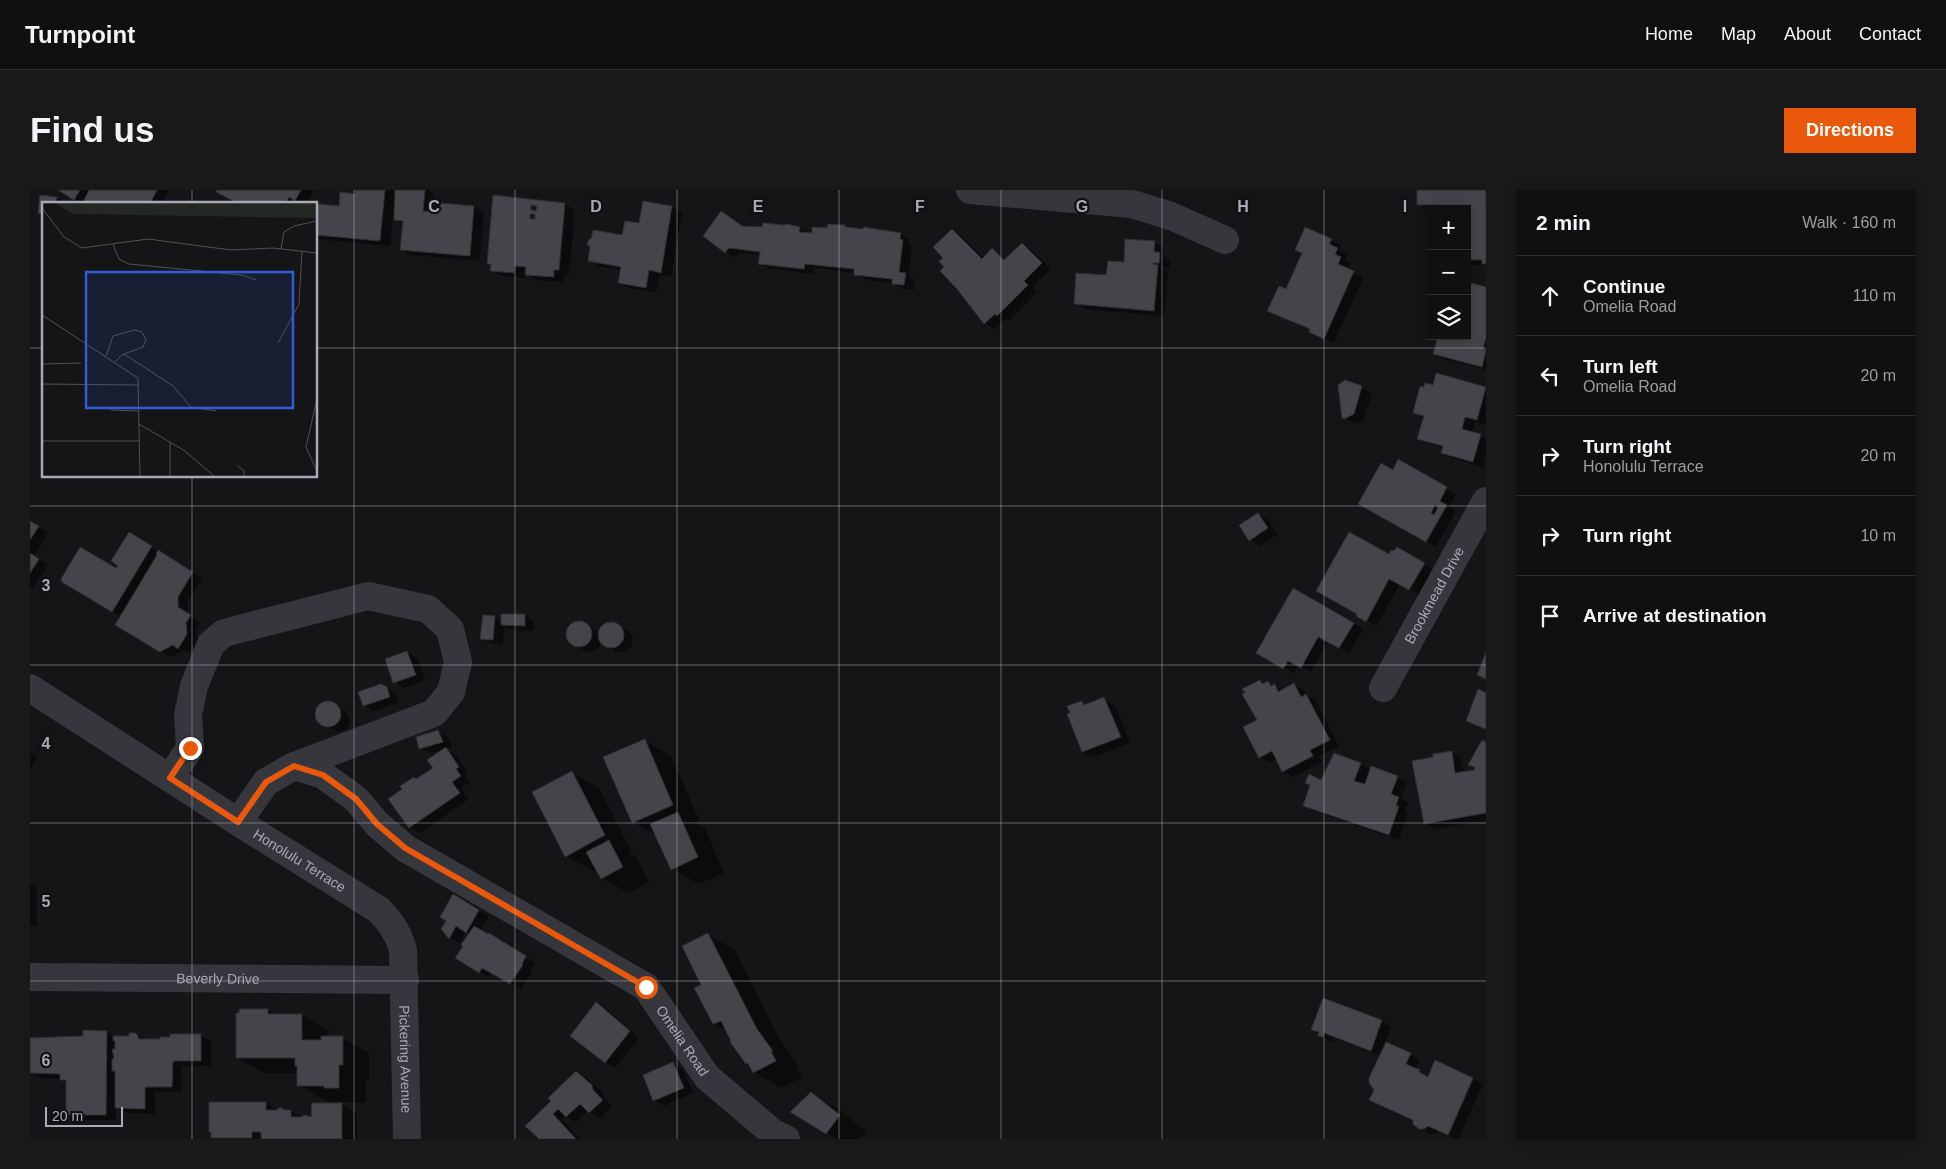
<!DOCTYPE html>
<html lang="en">
<head>
<meta charset="utf-8">
<style>
  :root { --surface:#101011; --page:#19191a; --text:#f1f3f6; --muted:#9c9d9f; --line:#303031; --accent:#ea580c }
  body { margin:0; font-family:Arial,sans-serif; background:var(--page); color:var(--text) }
  .controls { position:absolute; right:15px; top:15px; display:grid; overflow:hidden; border-radius:0px; box-shadow:0 2px 12px #0003 }
  .controls button { width:45px; height:45px; display:grid; place-items:center; padding:0; border:0; border-bottom:1px solid var(--line); background:var(--surface); color:var(--text); font:25px sans-serif }
  .scale { position:absolute; left:15px; bottom:12px; width:78px; box-sizing:border-box; padding-left:5px; border:2px solid #a8abb6; border-top:0; font-size:14px; line-height:18px; white-space:nowrap; color:#a8abb6; -webkit-text-stroke:4px #101012; paint-order:stroke }
  .stop { position:absolute; width:15px; height:15px; margin:-11px; border:4px solid #ea580c; border-radius:50%; background:#fff }
  .stop.end { background:#ea580c; border-color:#fff; box-shadow:0 1px 5px #0008 }
  .list { margin:0; padding:0; list-style:none }
  h2 { display:flex; justify-content:space-between; align-items:center; height:65px; margin:0; padding:0 20px; font-size:21px }
  h2 small { font-size:16px; font-weight:400; color:var(--muted) }
  .list li { display:grid; grid-template-columns:32px 1fr auto; gap:15px; align-items:center; box-sizing:border-box; height:80px; padding:0 20px; border-top:1px solid var(--line) }
  .list b { display:block; font-size:19px; white-space:nowrap }
  .list p { margin:0; font-size:16px; white-space:nowrap; color:var(--muted) }
  .list em { font-size:16px; font-style:normal; color:var(--muted) }
  .icon { flex:none; width:28px; height:28px; fill:none; stroke:currentColor; stroke-width:2; stroke-linecap:round; stroke-linejoin:round }
  .map { position:relative; flex:none; width:1456px; height:949px; overflow:hidden; border-radius:0px }
  header { display:flex; align-items:center; gap:30px; box-sizing:border-box; height:70px; padding:0 25px; background:var(--surface); border-bottom:1px solid var(--line) }
  header strong { font-size:24px }
  nav { display:flex; gap:28px; margin-inline-start:auto; font-size:18px }
  .intro { display:flex; align-items:center; justify-content:space-between; box-sizing:border-box; height:120px; padding:0 30px }
  h1 { margin:0; font-size:35px }
  .button { padding:12px 22px; border-radius:0px; background:var(--accent); color:#fff; font-size:18px; font-weight:700 }
  main { display:flex; gap:30px; padding:0 30px }
  aside { flex:1; background:var(--surface); border-radius:0px; box-shadow:0 2px 12px #0003 }
  .map>svg:first-child { display:block }
</style>
</head>
<body>
<header>
<strong>Turnpoint</strong>
<nav><a>Home</a><a>Map</a><a>About</a><a>Contact</a></nav>
</header>
<div class="intro"><h1>Find us</h1><a class="button">Directions</a></div>
<main>
<div class="map">
<svg width="1456" height="949" viewBox="0 0 1456 949">
  <rect width="100%" height="100%" fill="#151517"/>
  <path fill="#0007" fill-rule="evenodd" d="M30 0H137L139 1 132 14H53Z
    M188 0H284L276 14 269 12 268 14H211Z
    M327 0H398L404 4 403 23 444 17 454 23 449 71 381 65 371 59 374 34 365 30 366 17 364 16 360 56 286 49V15L310 17 326 6Z
    M1388 0H1456V75H1437V19H1400L1398 20 1388 15Z
    M11 6 26 8 36 14H14V25L10 22Z
    M464 7 535 14 545 20 539 85H534L533 92 507 90 495 83 494 88 472 86 462 81V75L458 73ZM500 14 508 15 507 22H499ZM499 22 507 23 506 31 499 30Z
    M614 12 642 17 652 23 641 87 629 85 626 103 599 98 590 93 592 80 569 76 559 70 610 34Z
    M814 37 818 39 870 44 880 50 879 55 882 56 879 86 885 90 884 100 873 99 863 93 835 90 826 83 784 78V84L740 79 730 73 731 65 709 63 705 67 695 62 714 38H769L779 44Z
    M922 40 932 46 954 68 962 60 976 70 992 54 1002 60 1021 79 1003 97 1007 102 978 131 975 129 964 139 955 133 916 77 915 68Z
    M1301 50 1311 55 1309 60 1317 65 1315 70 1320 73 1317 80 1333 88 1304 153 1290 147 1281 140 1249 126 1257 100Z
    M1124 52 1134 58V66L1140 71 1139 78 1130 77 1138 82 1134 126 1055 119 1045 113 1077 86Z
    M1456 98V159L1450 178 1414 169 1404 163 1437 146Z
    M1456 165V180L1452 179Z
    M1407 185 1456 199V234L1445 232 1442 243 1456 248V266L1453 277 1422 268 1413 263 1414 258 1399 254 1389 248 1394 228 1384 222 1403 196Z
    M1315 191 1342 203 1334 229 1325 234 1313 227Z
    M1369 271 1426 304 1419 317 1426 321 1406 357 1329 313 1363 281Z
    M1228 324 1238 330 1248 344 1230 356 1220 350Z
    M0 332 18 343 4 366 18 375 3 398 0 396Z
    M99 344 172 388 157 413V424L170 432 166 439 167 450 158 463 153 460 141 467 131 461 91 426 33 391 86 380 89 375Z
    M1367 359 1404 380 1390 405 1370 394 1346 436 1327 425 1360 366 1365 363Z
    M1263 400 1333 439 1319 463 1299 451 1281 482 1268 475 1264 483 1227 462Z
    M494 425 504 431V441L482 440 474 436 473 455 462 454 452 448 465 427 472 432Z
    M551 432 570 443 572 437 577 433 588 435 599 441 603 447 601 458 595 462H587L571 452 569 458 562 462 555 461 545 455 538 446 539 439 542 435Z
    M377 462 387 468 395 490 374 498 364 492Z
    M1229 491 1234 494 1238 493 1253 500 1264 495 1274 501 1276 505 1286 511 1309 556 1289 566 1292 572 1263 587 1253 581 1247 569 1240 572 1230 567Z
    M350 495 367 504 369 512 344 521 334 515Z
    M1074 509 1086 517 1100 553 1063 567 1053 562 1052 512 1057 515Z
    M298 512 316 521 320 530 317 539 309 542 291 534 286 524 289 517Z
    M408 542 418 547 422 557 416 559 425 564 438 583 435 585 440 592 431 598 439 609 390 643 380 637 386 590 404 578 413 560 400 563 390 558Z
    M615 551 641 566 669 630 664 633 675 638 694 683 669 694 642 679 627 646 603 632Z
    M1456 554V630L1405 639 1395 633 1405 568 1421 562 1431 568 1434 582 1445 581 1446 578 1440 574Z
    M0 563 7 568 0 579Z
    M1330 574 1341 580 1367 587 1377 592 1371 609 1378 613 1375 622 1378 623 1369 650 1284 621 1275 615 1291 592Z
    M542 583 569 598 601 661 598 662 606 667 619 692 599 703 572 688 567 679 563 681 536 666Z
    M0 693 7 697V736H0Z
    M423 706 459 726 450 741 495 765V767L505 773 501 781 502 782 491 799 462 782 459 787 427 768 440 744 436 741 429 753 420 748 418 730Z
    M678 745 705 760 753 855 769 876 767 877 772 887 751 898 724 882 698 841 684 834 673 795Z
    M566 814 576 819 609 848 585 878 575 872Z
    M238 820 247 825H272L299 841V848H312L339 863V890H336V913L296 911 269 895V883H234L208 868Z
    M1351 831 1361 837 1355 853 1390 870 1385 880 1399 887 1442 888 1416 945 1408 941 1407 944H1400L1390 938 1384 931 1341 910 1346 899 1351 866 1304 848 1303 852 1299 851 1283 839Z
    M77 842 85 847H101L106 845 116 850 142 848V845H171L181 851V876H152L151 902H125V924L96 923 86 918V930H47L37 924V893L31 889 10 888 0 883 54 847Z
    M643 874 653 879 663 903 634 916 624 910Z
    M547 882 557 888 572 902 574 908 582 917 570 928 558 920 546 932 536 926 532 930 550 949H510L523 911Z
    M1444 889 1453 894 1428 949H1426L1419 946Z
    M781 904 808 919 836 941 830 949H807L762 922Z
    M235 913 249 921 253 919 261 921 273 928H282L283 914 312 915 327 923V949H185L182 947V943L180 942Z"/>
  <path fill="#44454a" stroke="#302f33" fill-rule="evenodd" d="M28 0H50L44 10Z
    M59 0H127L120 14H52Z
    M187 0H271L265 11 259 7 255 14H211L209 12V14L186 2Z
    M325 0H355L350 51 286 45V14L279 13 309 16 310 2 325 4Z
    M365 0H395L393 21 409 22 410 13 444 16 440 66 370 60 373 31 364 30Z
    M1387 0H1456V74H1452V70H1437V19H1406V15H1387Z
    M10 5 27 7 26 14H14V24L8 23Z
    M463 5 535 13 529 80H524V87L495 85 496 77 485 76 484 83 460 81 461 74H457ZM501 15 507 16 506 21 501 20ZM500 24H505V29H500Z
    M613 11 642 16 631 83 619 80 616 98 588 93 591 77 558 71 560 56 557 55 559 49H561L563 40 592 45 595 31 609 33Z
    M691 21 712 36 732 37 733 33 753 35 757 34 770 37 769 42 782 43V37L797 38 798 34 815 35V37L833 39V37L871 43 870 49 873 50 869 82 876 83 874 95 862 94V89L824 85V79L775 74 774 79 728 74 730 62 699 58 695 63 673 46Z
    M1275 37 1302 49 1299 54 1308 58 1305 64 1311 67 1308 74 1324 81 1294 149 1279 142 1280 139 1237 121 1249 96 1256 99 1272 63 1265 60Z
    M922 39 952 69 962 58 974 70 992 53 1012 73 994 91 998 95 967 126 965 124 954 134 927 99 910 81 914 77 909 71 913 68 903 57Z
    M1095 49 1125 51 1124 62H1129L1130 65 1129 73H1123V74L1128 75 1124 121 1044 114 1046 83 1076 85 1078 71 1094 72Z
    M1437 92 1456 97V148L1453 158 1456 160 1452 177 1403 164 1408 146H1437Z
    M1406 183 1456 197 1447 230 1435 227 1432 239 1451 244 1443 272 1411 263 1413 256 1387 249 1394 226 1383 223 1390 196 1394 197 1395 193 1403 195Z
    M1315 190 1332 196 1324 224 1314 229 1312 228 1308 195Z
    M1368 269 1417 297 1410 311 1417 315 1396 352 1328 314 1351 273 1363 280ZM1405 315 1408 317 1404 325 1401 323Z
    M1228 323 1238 338 1219 351 1209 335Z
    M0 331 9 336 0 350Z
    M99 342 122 356 82 422 32 392 31 389 50 357 86 378 88 376 81 371Z
    M1319 342 1359 364 1361 360 1364 361 1367 357 1395 373 1379 400 1359 389 1336 432 1326 426 1327 424 1286 401Z
    M128 360 163 382 148 407V417L161 425 156 433 157 444 148 459 143 455 130 462 85 435 127 365 126 364Z
    M0 363 9 369 0 383Z
    M1263 398 1324 433 1309 458 1288 447 1271 478 1258 471 1253 479 1226 463Z
    M471 424H495V436L471 435Z
    M453 425 465 426 463 450 450 449Z
    M536 444a13 13 0 1 1 26 0a13 13 0 1 1-26 0Z
    M568 445a13 13 0 1 1 26 0a13 13 0 1 1-26 0Z
    M377 461 386 485 363 493 355 469Z
    M1456 462V489L1447 485Z
    M1230 490 1232 494 1238 491 1241 496 1245 494 1248 502 1264 493 1271 507 1276 504 1300 550 1280 560 1283 566 1252 582 1242 561 1229 568 1213 537 1227 530 1212 504 1215 503 1212 499Z
    M351 494 357 497 360 507 333 516 328 502Z
    M1448 499 1456 503V539L1436 531Z
    M1074 507 1091 547 1052 562 1037 524 1040 523 1037 516 1052 511 1054 515Z
    M285 524a13 13 0 1 1 26 0a13 13 0 1 1-26 0Z
    M408 540 413 552 389 559 386 547Z
    M615 549 643 615 602 633 573 567Z
    M1452 550 1456 552V623L1394 634 1382 571 1403 567V564L1422 561 1425 583 1444 580 1445 577 1438 575Z
    M416 557 429 577 426 579 431 586 422 592 430 603 379 638 358 609 372 599 370 596 384 587 386 589 403 578 397 570Z
    M1304 563 1331 573 1324 591 1335 594 1341 576 1368 586 1361 604 1369 607 1366 616H1369L1359 645 1273 616 1280 595 1275 593 1279 584 1291 590Z
    M542 581 575 645 535 667 502 602Z
    M648 622 668 667 641 680 620 634Z
    M579 650 593 677 571 689 556 662Z
    M423 704 449 720 436 743 426 736 419 749 411 739 416 731 410 727Z
    M444 736 458 744 459 743 496 766 492 774 493 775 480 794 452 778 449 783 425 768 433 756 431 755Z
    M678 743 727 839 743 861H741L746 871 723 883 718 873 716 874 700 852 701 851 691 831 683 834 664 798 671 795 652 756Z
    M1293 808 1352 830 1341 861 1294 843 1293 847 1288 846 1289 842 1281 840Z
    M566 812 600 841 575 873 540 846Z
    M209 819H238V824H272V850H291V846H313V875H309V898H294V896H267V876H265V868H206V823H209Z
    M53 840 77 841 76 925H36V890H30V884L0 883V848L53 846Z
    M99 843H106L109 849H130V847H140V844H171V871H143L142 897H115V919L85 918V881H82V869H84L82 859H85V851H83V846H99Z
    M1356 852 1381 863 1376 874 1390 880 1389 882 1398 887 1405 870 1443 888 1418 945 1398 936 1394 939H1389L1383 934V930L1339 910 1344 900 1339 893V888Z
    M643 872 654 898 623 911 613 885Z
    M546 881 563 896 562 897 564 901 573 910 559 923 550 914 536 927 528 919 523 924 546 949H509L495 936 521 911 518 908Z
    M781 902 810 925 796 944 760 922Z
    M179 912H236V920H248V918H253V920H261V927H272L274 925 281 927 282 913H312V949H231V942H222V948H181V942H179Z"/>
  <g fill="none" stroke-linecap="round" stroke-linejoin="round">
    <g stroke="#36373c" stroke-width="28">
      <path d="M940 0 1102 14 1141 26 1195 50"/>
      <path id="s1" d="M0 498 208 632 349 720C361 732 369 744 373 760L377 949"/>
      <path id="s2" d="M1353 498 1456 311"/>
      <path d="M140 588 160 558 158 525 164 496 181 454 194 443 338 406 398 419 420 439 428 472 421 502 404 523 264 576"/>
      <path id="s3" d="M208 632 236 592 264 576 293 585 326 609 347 634 375 658 616 797 677 887 743 943 756 949"/>
      <path id="s4" d="M0 787 375 790"/>
    </g>
  </g>
  <g fill="none" stroke-linecap="round" stroke-linejoin="round">
    <path stroke="#ea580c" stroke-width="6" d="M160 558 140 588 208 632 236 592 264 576 293 585 326 609 347 634 375 658 616 797"/>
  </g>
  <path fill="none" stroke="#a8abb6" stroke-width="1" stroke-opacity="0.55" d="M162 0V14M324 0V949M485 0V949M647 0V949M809 0V949M971 0V949M1132 0V949M1294 0V949M0 158H14M286 158H1456M162 286V949M0 316H1456M0 475H1456M0 633H1456M0 791H1456"/>
  <g text-anchor="middle" stroke-width="4.5" stroke-linejoin="round" paint-order="stroke">
    <g font-size="14" fill="#a8abb6" stroke="#101012">
      <text dy="5" stroke="none"><textPath href="#s2" startOffset="106">Brookmead Drive</textPath></text>
      <text dy="5" stroke="none"><textPath href="#s1" startOffset="320">Honolulu Terrace</textPath></text>
      <text dy="5" stroke="none"><textPath href="#s4" startOffset="188">Beverly Drive</textPath></text>
      <text dy="5" stroke="none"><textPath href="#s3" startOffset="565">Omelia Road</textPath></text>
      <text dy="5" stroke="none"><textPath href="#s1" startOffset="570">Pickering Avenue</textPath></text>
    </g>
  </g>
  <g transform="translate(12 12)">
    <rect width="275" height="275" fill="#151517"/>
    <path d="M12 0H275V16L31 12Z" fill="#222923"/>
    <path fill="none" stroke="#505157" stroke-width="1" d="M0 6 22 35 40 46 106 37 189 48 231 46 275 51M71 42 77 57 87 62 200 73 214 78M239 47 242 30 252 24 275 19M0 113 96 176 98 275M236 141 257 102 260 49M64 154 71 134 92 128 100 130 104 138 101 145 82 152M73 160 81 152 85 154 131 184 149 205 174 209M0 162 39 161M0 182 97 183M275 197 264 245 275 269M69 208 97 209M97 222 143 249 173 275M0 239H98M128 240V275M195 263 202 269V275"/>
    <path fill="#325cd3" fill-opacity="0.15" stroke="#325cd3" stroke-width="2.5" d="M44 70H251V206H44Z"/>
    <rect width="275" height="275" fill="none" stroke="#a8abb6" stroke-width="2.5"/>
  </g>
  <g font-size="16" text-anchor="middle" font-weight="bold" fill="#a8abb6" stroke="#101012" stroke-width="4.5" stroke-linejoin="round" paint-order="stroke">
    <text x="404" y="22">C</text>
    <text x="566" y="22">D</text>
    <text x="728" y="22">E</text>
    <text x="890" y="22">F</text>
    <text x="1052" y="22">G</text>
    <text x="1213" y="22">H</text>
    <text x="1375" y="22">I</text>
    <text x="16" y="401">3</text>
    <text x="16" y="559">4</text>
    <text x="16" y="717">5</text>
    <text x="16" y="876">6</text>
  </g>
</svg>
<div class="controls">
<button>+</button>
<button>−</button>
<button><svg class="icon" aria-label="layers" viewBox="0 0 24 24"><path d="M12 4l9 5-9 5-9-5zM3 14l9 5 9-5"/></svg></button>
</div>
<div class="scale">20 m</div>
<div class="stop" style="left:616px;top:797px"></div>
<div class="stop end" style="left:160px;top:558px"></div>
</div>
<aside>
<h2>2 min<small>Walk · 160 m</small></h2>
<ul class="list">
<li><svg class="icon" aria-label="ahead" viewBox="0 0 24 24"><path d="M12 20V5M6 11l6-6 6 6"/></svg><div><b>Continue</b><p>Omelia Road</p></div><em>110 m</em></li>
<li><svg class="icon" aria-label="left" viewBox="0 0 24 24"><path d="M17 20v-9H6M10 6l-5 5 5 5"/></svg><div><b>Turn left</b><p>Omelia Road</p></div><em>20 m</em></li>
<li><svg class="icon" aria-label="right" viewBox="0 0 24 24"><path d="M7 20v-9h11M14 6l5 5-5 5"/></svg><div><b>Turn right</b><p>Honolulu Terrace</p></div><em>20 m</em></li>
<li><svg class="icon" aria-label="right" viewBox="0 0 24 24"><path d="M7 20v-9h11M14 6l5 5-5 5"/></svg><div><b>Turn right</b></div><em>10 m</em></li>
<li><svg class="icon" aria-label="arrive" viewBox="0 0 24 24"><path d="M6 21V4h12l-3 4 3 4H6"/></svg><div><b>Arrive at destination</b></div></li>
</ul>
</aside>
</main>
</body>
</html>
